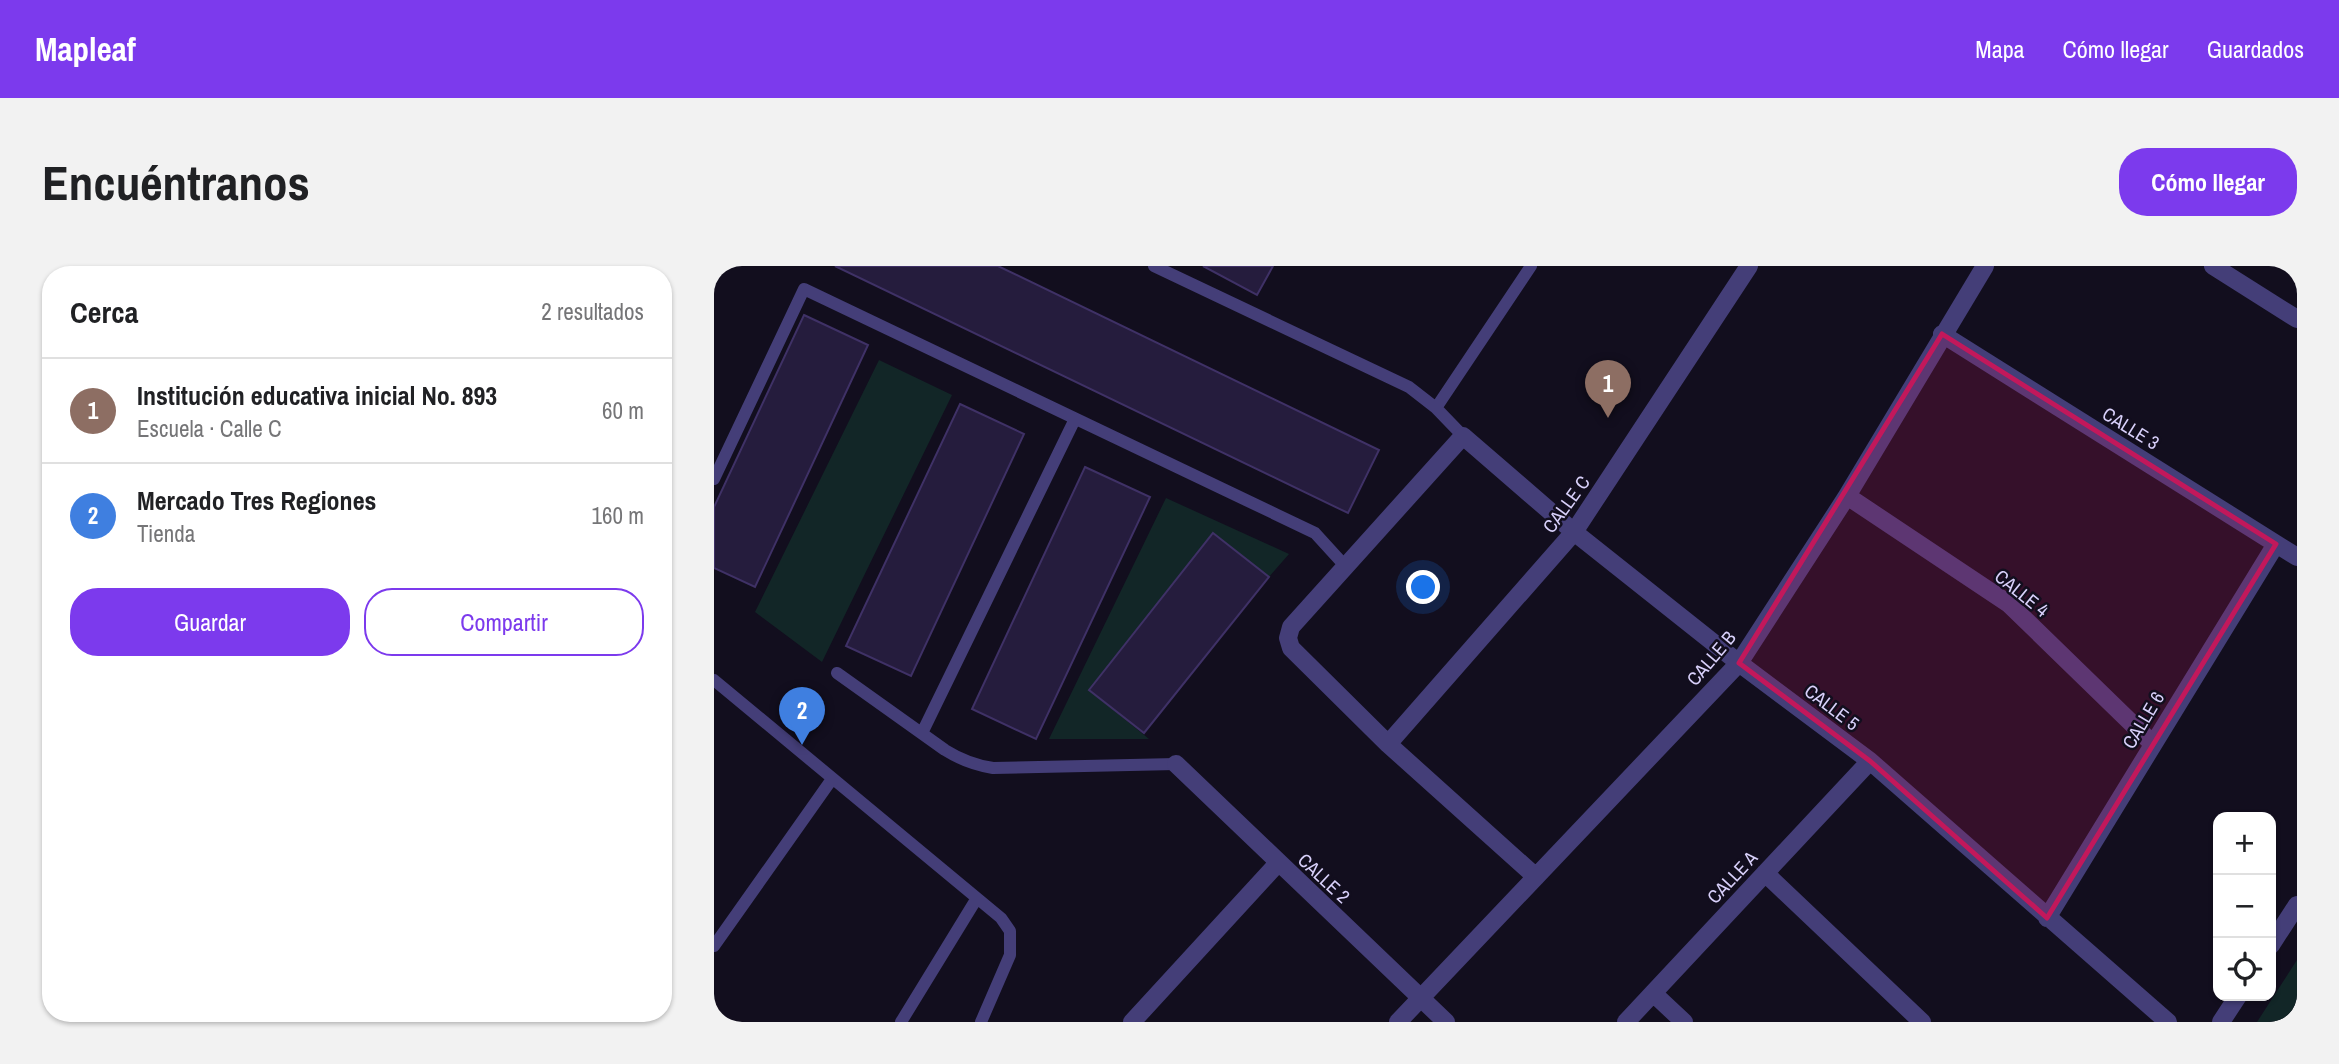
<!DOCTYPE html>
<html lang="es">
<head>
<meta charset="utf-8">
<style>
  :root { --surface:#fff; --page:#f2f2f2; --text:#202124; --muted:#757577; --line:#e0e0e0; --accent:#7c3aed }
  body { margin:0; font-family:"Archivo Narrow",sans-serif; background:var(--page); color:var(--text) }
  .controls { position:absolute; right:21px; bottom:21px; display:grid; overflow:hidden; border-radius:14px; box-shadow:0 2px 5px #0004 }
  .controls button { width:63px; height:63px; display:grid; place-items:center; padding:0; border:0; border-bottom:2px solid var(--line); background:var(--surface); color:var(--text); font:35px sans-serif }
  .you { position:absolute; left:710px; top:322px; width:24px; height:24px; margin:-18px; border:5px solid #fff; border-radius:50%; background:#1a73e8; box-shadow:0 0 0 10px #1a73e833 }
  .badge { display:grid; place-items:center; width:46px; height:46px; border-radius:50%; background:var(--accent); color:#fff; font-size:23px; font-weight:700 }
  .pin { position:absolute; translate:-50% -58px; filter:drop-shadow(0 2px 4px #0008) }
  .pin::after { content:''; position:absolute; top:37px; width:24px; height:21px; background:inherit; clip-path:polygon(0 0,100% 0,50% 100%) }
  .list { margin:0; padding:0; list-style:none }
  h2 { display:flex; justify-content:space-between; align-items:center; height:91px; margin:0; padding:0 28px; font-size:30px }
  h2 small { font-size:23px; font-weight:400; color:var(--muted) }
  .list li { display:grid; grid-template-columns:46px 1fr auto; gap:21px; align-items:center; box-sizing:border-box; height:105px; padding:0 28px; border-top:2px solid var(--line) }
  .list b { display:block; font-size:26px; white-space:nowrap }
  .list p { margin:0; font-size:23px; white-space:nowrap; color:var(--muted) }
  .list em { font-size:23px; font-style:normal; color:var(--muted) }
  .actions { display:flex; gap:14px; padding:21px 28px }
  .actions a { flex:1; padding:16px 0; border:2px solid var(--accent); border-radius:28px; text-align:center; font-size:24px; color:var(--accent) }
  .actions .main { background:var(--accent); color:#fff }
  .icon { flex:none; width:38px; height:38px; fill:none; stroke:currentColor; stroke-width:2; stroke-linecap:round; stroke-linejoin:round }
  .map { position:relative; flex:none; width:1583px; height:756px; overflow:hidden; border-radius:28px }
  header { display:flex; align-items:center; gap:42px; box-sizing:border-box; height:98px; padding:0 35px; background:var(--accent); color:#fff }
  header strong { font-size:33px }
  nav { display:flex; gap:38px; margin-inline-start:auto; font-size:24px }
  .intro { display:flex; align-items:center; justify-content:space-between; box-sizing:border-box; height:168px; padding:0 42px }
  h1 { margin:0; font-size:49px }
  .button { padding:18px 32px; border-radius:28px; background:var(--accent); color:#fff; font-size:24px; font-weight:700 }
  main { display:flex; gap:42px; padding:0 42px }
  aside { flex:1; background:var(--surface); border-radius:28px; box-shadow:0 2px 5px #0004 }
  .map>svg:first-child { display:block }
</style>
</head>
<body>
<header>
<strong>Mapleaf</strong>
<nav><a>Mapa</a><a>Cómo llegar</a><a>Guardados</a></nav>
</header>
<div class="intro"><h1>Encuéntranos</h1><a class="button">Cómo llegar</a></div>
<main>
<aside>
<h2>Cerca<small>2 resultados</small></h2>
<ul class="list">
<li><span class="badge" style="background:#8d6e63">1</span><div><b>Institución educativa inicial No. 893</b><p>Escuela · Calle C</p></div><em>60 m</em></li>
<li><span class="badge" style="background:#3f7fe0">2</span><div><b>Mercado Tres Regiones</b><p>Tienda</p></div><em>160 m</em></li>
</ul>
<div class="actions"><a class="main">Guardar</a><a>Compartir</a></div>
</aside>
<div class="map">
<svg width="1583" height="756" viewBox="0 0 1583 756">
  <rect width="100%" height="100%" fill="#120e1e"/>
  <path fill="#122627" d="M165 94 238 129 108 396 41 346Z
    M452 232 575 288 555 311 499 267 375 424 435 473H335Z
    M1583 694V756H1543Z"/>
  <path fill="#251c3d" stroke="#3f3166" stroke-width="2" d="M121 0H284L665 184 634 247Z
    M489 0H559L543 29Z
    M90 49 154 79 41 321 0 302V241Z
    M246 138 310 168 197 410 132 380Z
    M371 201 436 231 322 473 258 443Z
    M499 267 555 311 430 467 375 424Z"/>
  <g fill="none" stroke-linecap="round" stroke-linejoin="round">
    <path stroke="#443e78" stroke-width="12" d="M440 0 695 121 722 142 749 170
      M722 142 817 0
      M0 213 90 23 601 267 632 301
      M123 407 231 484C247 494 260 499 279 502L462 498
      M0 414 287 652 296 665V689L267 756
      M208 467 361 153
      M0 680 118 513
      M187 756 263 632"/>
    <path stroke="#443e78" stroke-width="18" d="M1499 0 1583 53
      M1228 68 1583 291
      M1133 230 1295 338 1439 478
      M674 478 860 266 1035 0
      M462 498 732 756
      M1051 607 1208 756
      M822 611 674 478 577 382 574 372 577 361 749 170 860 266 1025 397 1156 495 1454 756
      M1333 652 1562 278
      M1557 679 1583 639
      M939 727 970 756
      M418 756 564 597
      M684 756 1025 397 1133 230 1271 0
      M912 756 1156 495
      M1507 756 1524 730"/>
  </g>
  <path fill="#c2185b" fill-opacity="0.2" stroke="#c2185b" stroke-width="5" stroke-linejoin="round" d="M1228 68 1562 278 1333 652 1156 495 1025 397Z"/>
  <g text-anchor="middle" stroke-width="5" stroke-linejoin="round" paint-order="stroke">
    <g font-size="19" fill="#d8d0fa" stroke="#120e1e">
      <text transform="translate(1417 162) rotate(32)" y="7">CALLE 3</text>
      <text transform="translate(852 238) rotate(-54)" y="7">CALLE C</text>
      <text transform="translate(1308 327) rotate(39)" y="7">CALLE 4</text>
      <text transform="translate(997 392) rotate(-50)" y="7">CALLE B</text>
      <text transform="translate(1118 441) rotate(37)" y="7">CALLE 5</text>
      <text transform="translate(1429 454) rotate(-59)" y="7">CALLE 6</text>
      <text transform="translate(1018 611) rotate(-47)" y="7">CALLE A</text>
      <text transform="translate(610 612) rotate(43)" y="7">CALLE 2</text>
    </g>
  </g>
</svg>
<div class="controls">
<button>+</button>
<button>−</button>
<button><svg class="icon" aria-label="locate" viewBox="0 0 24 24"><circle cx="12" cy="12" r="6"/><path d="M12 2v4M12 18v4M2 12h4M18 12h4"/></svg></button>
</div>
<div class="you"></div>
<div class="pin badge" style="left:894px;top:152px;background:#8d6e63">1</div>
<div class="pin badge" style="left:88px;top:479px;background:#3f7fe0">2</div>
</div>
</main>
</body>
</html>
